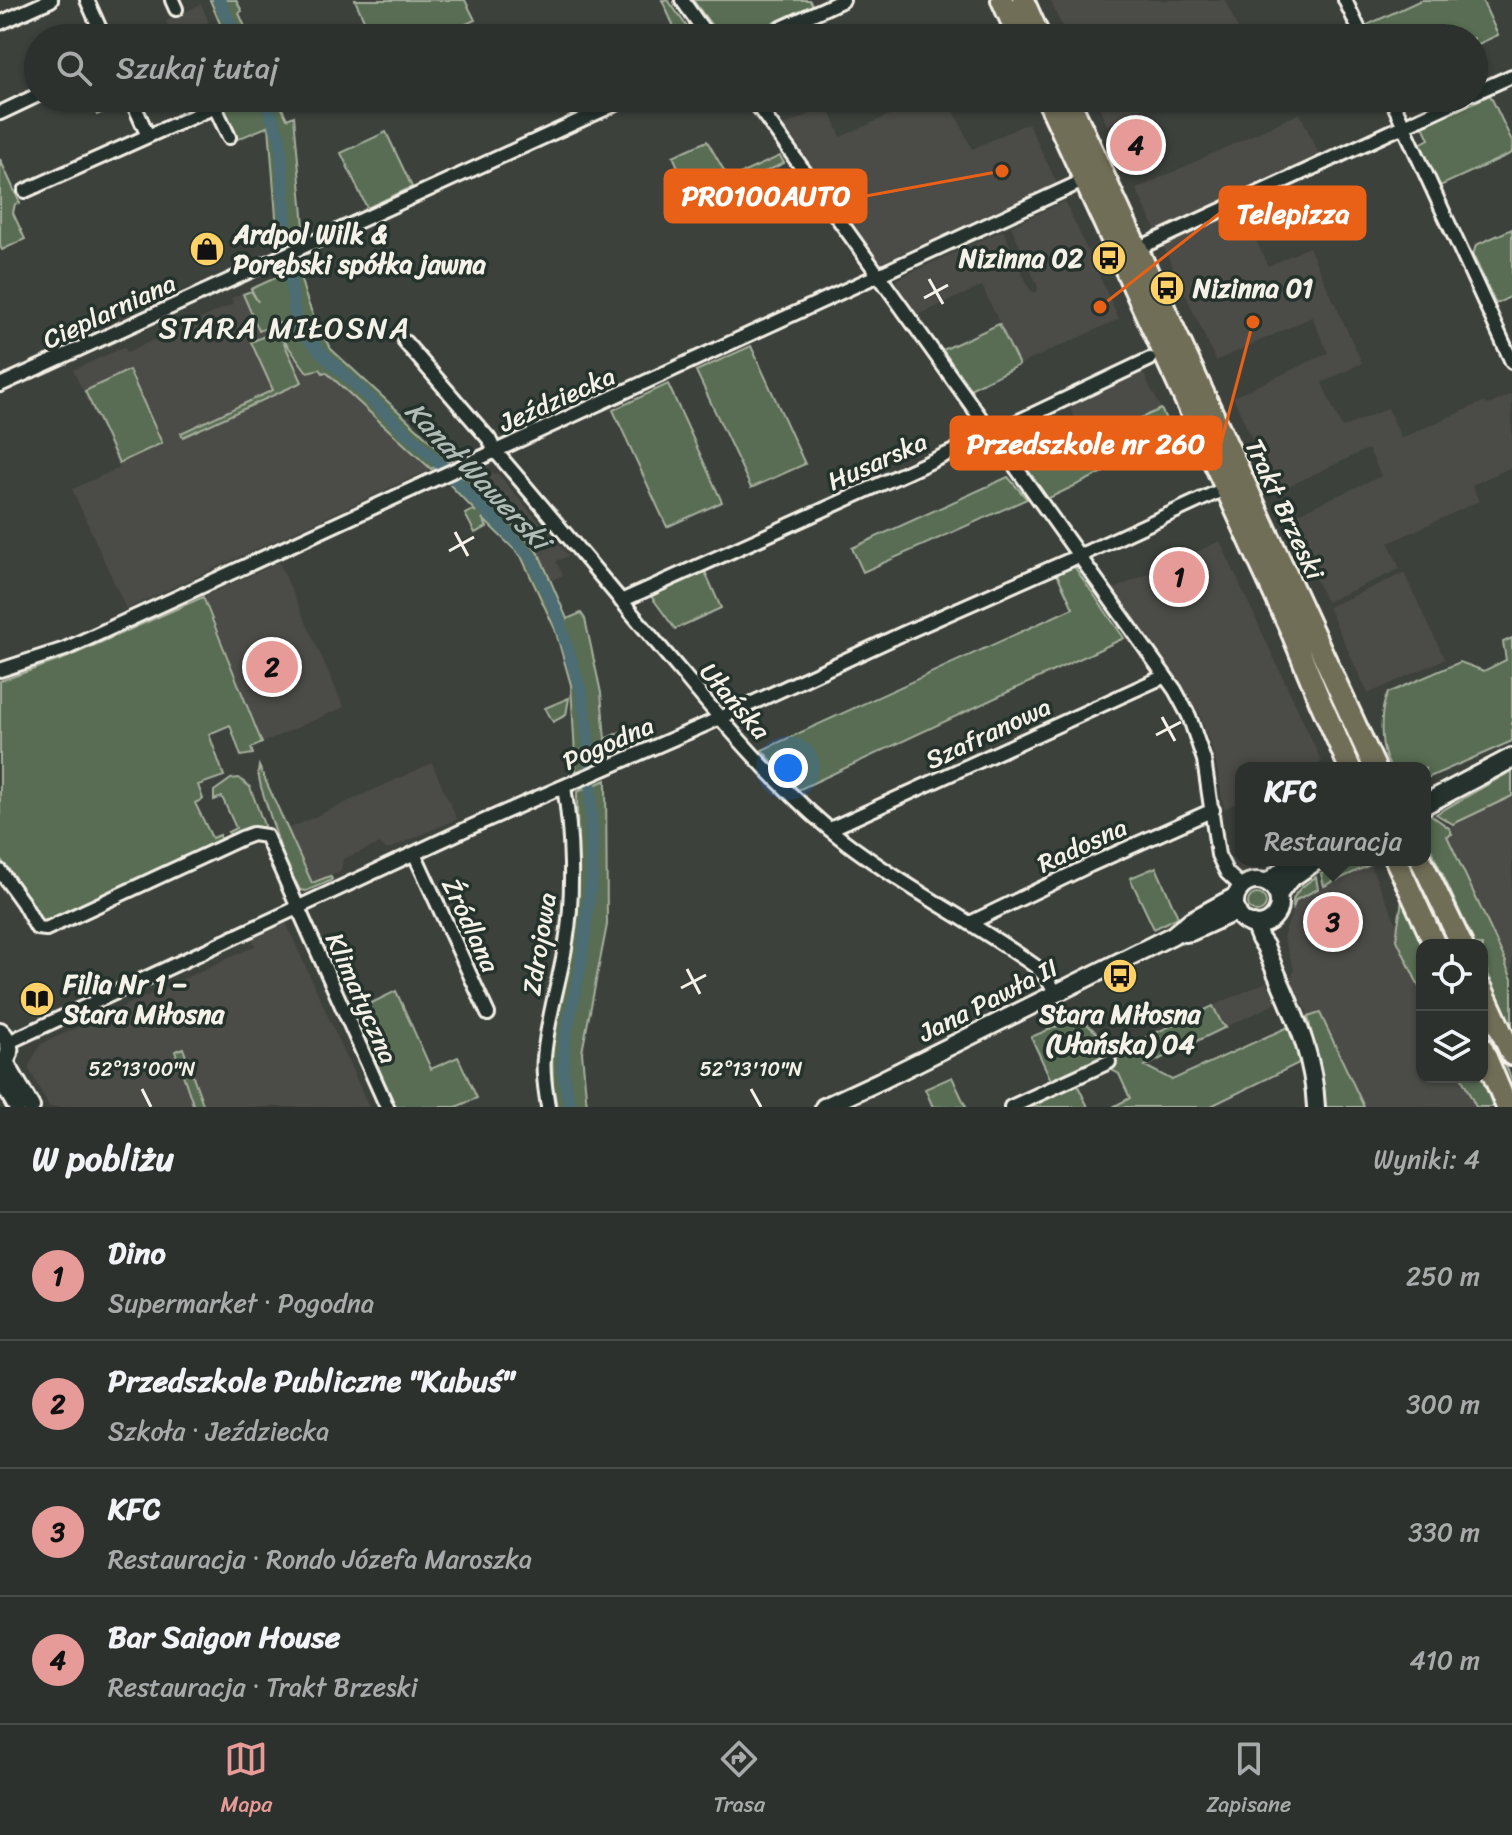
<!DOCTYPE html>
<html lang="pl">
<head>
<meta charset="utf-8">
<style>
  :root { --surface:#2d312d; --page:#393d39; --text:#f1f3f6; --muted:#a7a9aa; --line:#484c49; --accent:#e69b98 }
  body { margin:0; font-family:Sriracha,sans-serif; background:var(--page); color:var(--text) }
  .controls { position:absolute; right:24px; bottom:24px; display:grid; overflow:hidden; border-radius:16px; box-shadow:0 2px 6px #0004 }
  .controls button { width:72px; height:72px; display:grid; place-items:center; padding:0; border:0; border-bottom:2px solid var(--line); background:var(--surface); color:var(--text); font:40px sans-serif }
  .you { position:absolute; left:788px; top:768px; width:28px; height:28px; margin:-20px; border:6px solid #fff; border-radius:50%; background:#1a73e8; box-shadow:0 0 0 12px #1a73e833 }
  .badge { display:grid; place-items:center; width:52px; height:52px; border-radius:50%; background:var(--accent); color:#111; font-size:26px; font-weight:700 }
  .pin { position:absolute; translate:-50% -50%; border:4px solid #fff; box-shadow:0 2px 8px #0006 }
  .popup { position:absolute; left:1235px; top:762px; width:196px; height:104px; box-sizing:border-box; display:grid; place-content:center; border-radius:16px; background:var(--surface); filter:drop-shadow(0 2px 6px #0005); font-size:26px; white-space:nowrap; color:var(--muted) }
  .popup b { font-size:30px; color:var(--text) }
  .popup::after { content:''; position:absolute; left:50%; top:100%; margin-left:-16px; border:16px solid transparent; border-top-color:var(--surface) }
  .list { margin:0; padding:0; list-style:none }
  h2 { display:flex; justify-content:space-between; align-items:center; height:104px; margin:0; padding:0 32px; font-size:34px }
  h2 small { font-size:26px; font-weight:400; color:var(--muted) }
  .list li { display:grid; grid-template-columns:52px 1fr auto; gap:24px; align-items:center; box-sizing:border-box; height:128px; padding:0 32px; border-top:2px solid var(--line) }
  .list b { display:block; font-size:30px; white-space:nowrap }
  .list p { margin:0; font-size:26px; white-space:nowrap; color:var(--muted) }
  .list em { font-size:26px; font-style:normal; color:var(--muted) }
  .icon { flex:none; width:44px; height:44px; fill:none; stroke:currentColor; stroke-width:2; stroke-linecap:round; stroke-linejoin:round }
  .map { position:relative; flex:none; width:1512px; height:1107px; overflow:hidden }
  .search { position:absolute; background:var(--surface); box-shadow:0 2px 6px #0004; left:24px; right:24px; top:24px; height:88px; display:flex; align-items:center; gap:20px; box-sizing:border-box; padding:0 28px; border-radius:44px; color:var(--muted); font-size:30px }
  .sheet { height:616px; background:var(--surface) }
  nav { display:flex; justify-content:space-around; align-items:center; box-sizing:border-box; height:112px; border-top:2px solid var(--line); background:var(--surface); font-size:22px; color:var(--muted) }
  nav a { display:grid; justify-items:center; gap:4px }
  nav .on { color:var(--accent) }
  .map>svg:first-child { display:block }
</style>
</head>
<body>
<div class="map">
<svg width="1512" height="1107" viewBox="0 0 1512 1107">
  <rect width="100%" height="100%" fill="#3c413c"/>
  <filter id="ink" filterUnits="userSpaceOnUse"><feTurbulence type="fractalNoise" baseFrequency=".0125" numOctaves="2"/><feDisplacementMap in="SourceGraphic" scale="16" xChannelSelector="R" yChannelSelector="G"/><feConvolveMatrix kernelMatrix="1 2 1 2 8 2 1 2 1" color-interpolation-filters="sRGB"/></filter>
  <g filter="url(#ink)">
    <path fill="#4c4b46" d="M1050 0H1225L1242 38H1067Z
      M201 4 208 20 206 38H174L166 21Z
      M927 98H948L972 149 1028 123 1057 183 881 263 783 126 828 106 841 137Z
      M1095 98H1164L1107 125Z
      M1300 113 1321 159 1158 235 1136 189Z
      M1065 201 1119 319 1019 365 982 286 918 315 896 283 897 279 1003 230 1030 290 1036 293 1038 287 1011 226Z
      M1242 209 1268 266 1309 247 1362 363 1322 383 1342 428 1388 408 1401 438 1483 402 1488 405 1512 394V467L1472 485 1479 501 1389 543 1400 569 1326 602 1287 518 1381 476 1373 458 1368 449 1276 492 1233 397 1328 353 1312 317 1216 361 1163 246Z
      M251 289 258 301 271 294 285 342 326 372 431 469 126 609 72 489 119 468 73 370 124 347 127 352 233 304 231 298Z
      M1141 368 1161 409 1086 443 1067 402Z
      M481 470 498 474 569 556 556 561 563 575 550 581 540 556 532 545 466 476Z
      M1220 541 1322 762 1310 768H1241V801L1224 809 1215 758 1199 712 1114 589Z
      M279 562 344 707 262 743 203 597Z
      M1404 573 1445 659 1368 694 1328 607Z
      M432 763 457 819 387 850 379 844 343 859 341 871 312 883 288 829Z
      M1512 796V979L1504 963 1506 961 1447 835 1452 834 1449 828 1453 824Z
      M1241 856V860H1268L1241 873 1231 860Z
      M1370 865 1398 926 1397 940 1422 993V1077H1461L1476 1107H1364L1321 1014 1308 1017 1307 1011 1290 982 1294 969 1283 937 1296 900Z
      M286 923 369 1107H49L28 1067 41 1044 255 946 252 938Z
      M1266 982 1277 1003 1226 1027 1222 1024 1213 1006Z"/>
    <path fill="#586d52" stroke="#a6af9d" stroke-width="2" d="M210 0H236L242 11 239 13 250 38H226Z
      M355 0H465L475 20 435 38H372Z
      M662 0H668L695 38H679Z
      M693 0H809L813 5 739 38H721Z
      M1421 0H1482L1498 35 1474 46V38H1371L1365 26Z
      M1490 95 1512 141V153L1440 186 1420 144 1429 139 1423 126Z
      M89 98H123L125 102 97 115Z
      M221 98H277L287 119 294 116 305 237 279 246 278 243 269 126 233 141Z
      M386 132 412 187 367 208 341 153Z
      M707 141 729 179 780 156 784 163 695 205 673 156Z
      M0 159 20 203 15 204 13 213 25 239 2 250 0 246Z
      M1512 229V296L1496 304 1473 255 1476 245Z
      M297 260C302 292 314 322 331 349L451 460 431 469 326 372 323 373 320 369 307 372 285 342 279 323 259 331 243 294 251 291 258 302 251 289 282 275 283 266Z
      M999 324 1019 365 970 389 943 350Z
      M278 330 302 382 183 437 181 433 273 390 251 342Z
      M751 346 805 464 751 488 696 371Z
      M129 370 162 443 119 463 85 391Z
      M668 384 722 502 667 527 613 410Z
      M1161 409 1175 438 1047 499 1000 433 1007 430 1033 466Z
      M466 476 532 545 540 556 567 619 581 613 585 619 601 693 605 739 620 732 628 749 576 772 571 685 555 629 521 556 482 518 487 527 475 533 465 514 473 510 476 512 450 485Z
      M1008 477 1027 499 863 572 852 548Z
      M1073 565 1124 638 798 790 762 750 1073 608 1056 572Z
      M703 567 721 608 675 629 648 592Z
      M203 597 262 743 251 748 253 754 241 756 230 725 209 734 224 776 198 785 203 799 195 803 212 838 220 835V842L48 922 41 923 36 919 23 891 0 858V681L66 658Z
      M1512 638V741L1425 779V768L1391 767C1379 752 1379 710 1388 693L1460 662 1484 671 1506 660 1503 642Z
      M569 698 566 715 553 722 545 708Z
      M259 766 312 883 330 876 332 879 330 881 306 891 300 890 296 882 292 884 261 787 258 773Z
      M1512 771V796L1453 824 1436 814Z
      M239 778 250 787 264 825 263 828 235 838 228 832 236 828 222 797 214 800V791L231 779Z
      M606 780 607 925 582 1052 587 1107H557L553 1084 552 1051 556 1022 578 915 577 792Z
      M1427 812 1449 828 1452 834 1447 836 1506 962 1505 963 1512 979V1028L1482 960V945H1475L1425 836V814Z
      M1349 860H1367L1370 865 1324 886 1321 874Z
      M1156 867 1178 917 1154 929 1130 878Z
      M1316 877 1318 889 1296 900 1293 908C1290 893 1305 884 1316 877Z
      M1402 891 1426 945H1422V993L1397 940C1396 924 1403 908 1402 891Z
      M1248 903a9 9 0 1 1 18 0a9 9 0 1 1-18 0Z
      M396 991 431 1069 458 1057 477 1098 456 1107H396L353 1012Z
      M1213 1006 1222 1024 1226 1027 1145 1066 1172 1080 1288 1027 1295 1044 1299 1063 1209 1107H1113L1130 1098 1119 1074 1110 1069 1104 1056 1051 1080 1031 1037 1079 1017 1117 1051Z
      M1482 1011 1512 1080V1097L1482 1030Z
      M1320 1013 1364 1107H1324L1317 1060 1308 1017Z
      M183 1048 204 1107H194L175 1051Z
      M952 1077 966 1107H933L925 1089Z
      M1461 1077H1482L1493 1107H1476Z
      M1077 1084 1088 1107H1026Z"/>
    <g fill="none" stroke-linecap="round" stroke-linejoin="round">
      <path stroke="#4c6d73" stroke-width="12" d="M219 0 237 38
        M264 98 280 138 289 266 296 325 300 331 332 363 440 464 531 557 556 611 582 694 589 748 591 805 592 875 581 965 565 1039 563 1071 570 1107"/>
      <g stroke="#f4f1e8" stroke-width="18">
        <path id="minor" d="M87 0 104 38
          M172 0 176 9
          M682 0 709 38
          M1345 0 1363 38
          M0 23 51 0
          M760 38 843 0
          M1474 93 1512 76
          M752 98 1175 690 1189 716 1204 760 1218 855 1227 873 1242 887
          M1391 98 1512 362
          M0 113 38 95
          M148 136 215 107 229 137
          M25 191 148 136 131 98
          M1137 249 1464 98
          M405 342 489 439 495 451C559 525 620 600 683 674 728 728 774 782 828 828 892 881 968 918 1035 966L1047 978 1056 993
          M0 385 629 98
          M621 601 985 437 1150 359
          M0 670 65 649 1085 180
          M830 829 1165 676
          M415 855 488 1014
          M0 871 23 903 37 928 46 929 242 838 253 834 266 836 387 1107
          M970 923 1090 865 1213 810
          M9 1042 475 825 707 724 902 634 1072 559 1226 488
          M548 1107C546 1092 542 1073 544 1058 547 1018 560 981 566 942 574 896 572 833 564 787
          M1011 1107 1109 1062"/>
      </g>
      <g stroke="#f4f1e8" stroke-width="22">
        <path id="tertiary" d="M1235 903a22 22 0 1 1 44 0a22 22 0 1 1-44 0Z
          M1267 883 1295 860
          M1278 895 1289 880 1318 860
          M1254 924 1260 939 1265 946C1287 1002 1313 1044 1316 1107
          M1184 933 1191 932 1228 915 1238 913
          M0 1031C12 1042 13 1056 0 1066
          M5 1062 31 1107
          M0 1078 17 1107
          M824 1107 880 1081 1173 935 1190 921 1236 896"/>
      </g>
      <g stroke="#f4f1e8" stroke-width="24">
        <path id="secondary" d="M1425 804 1512 758"/>
      </g>
      <g stroke="#f4f1e8" stroke-width="26">
        <path id="primary" d="M1002 0 1019 38
          M1023 0 1040 38
          M1047 98 1290 628 1320 701 1350 768
          M1068 98 1375 768
          M1396 860 1435 945
          M1421 860 1462 945
          M1482 989 1512 1055
          M1482 1048 1507 1107"/>
      </g>
      <use href="#minor" stroke="#26332d" stroke-width="12"/>
      <use href="#tertiary" stroke="#26332d" stroke-width="16"/>
      <use href="#secondary" stroke="#26332d" stroke-width="18"/>
      <use href="#primary" stroke="#716e59" stroke-width="20"/>
    </g>
  </g>
  <path fill="none" stroke="#f4f1e8" stroke-width="3" d="M929 279 943 304M924 298 948 285M455 532 468 556M449 551 474 537M1162 717 1175 741M1156 735 1181 722M687 969 700 994M681 988 706 975M142 1089 151 1107M751 1089 761 1107"/>
  <defs>
    <g id="shop-disc" transform="scale(1.8)"><circle r="9.5" fill="#ffd166" stroke="#26332d"/><path d="M-5-2.5h2.3a2.7 3.5 0 0 1 5.4 0H5L5.5 6h-11ZM-1.5-2.5h3a1.5 2.3 0 0 0-3 0Z" fill="#111"/></g>
    <g id="bus-disc" transform="scale(1.8)"><circle r="9.5" fill="#ffd166" stroke="#26332d"/><path d="M-5-6H5V4H4V6H2V4H-2V6H-4V4H-5ZM-3.5-4V0h7V-4ZM-3.5 1.2v1.5H-2V1.2ZM2 1.2v1.5H3.5V1.2Z" fill="#111"/></g>
    <g id="library-disc" transform="scale(1.8)"><circle r="9.5" fill="#ffd166" stroke="#26332d"/><path d="M-6-4Q-3-5.5-.7-3.5V5Q-3 3-6 4ZM6-4Q3-5.5 .7-3.5V5Q3 3 6 4Z" fill="#111"/></g>
  </defs>
  <g fill-rule="evenodd">
    <use href="#shop-disc" x="207" y="249"/>
    <use href="#bus-disc" x="1109" y="258"/>
    <use href="#bus-disc" x="1167" y="288"/>
    <use href="#bus-disc" x="1120" y="976"/>
    <use href="#library-disc" x="37" y="999"/>
  </g>
  <g text-anchor="middle" stroke-width="7" stroke-linejoin="round" paint-order="stroke">
    <g font-size="26" font-weight="bold" fill="#f4f1e8" stroke="#26332d" text-anchor="start">
      <text x="233" y="243">Ardpol Wilk &amp;<tspan x="233" dy="30">Porębski spółka jawna</tspan></text>
      <text x="1083" y="267" text-anchor="end">Nizinna 02</text>
      <text x="1193" y="297">Nizinna 01</text>
      <text x="63" y="993">Filia Nr 1 –<tspan x="63" dy="30">Stara Miłosna</tspan></text>
      <text x="1120" y="1023" text-anchor="middle">Stara Miłosna<tspan x="1120" dy="30">(Ułańska) 04</tspan></text>
    </g>
    <g font-size="26" fill="#f4f1e8" stroke="#26332d">
      <text transform="translate(109 311) rotate(-25)" y="9">Cieplarniana</text>
      <text transform="translate(557 399) rotate(-24)" y="9">Jeździecka</text>
      <text transform="translate(877 461) rotate(-24)" y="9">Husarska</text>
      <text transform="translate(1285 509) rotate(65)" y="9">Trakt Brzeski</text>
      <text transform="translate(735 701) rotate(49)" y="9">Ułańska</text>
      <text transform="translate(988 733) rotate(-25)" y="9">Szafranowa</text>
      <text transform="translate(608 743) rotate(-24)" y="9">Pogodna</text>
      <text transform="translate(1082 845) rotate(-25)" y="9">Radosna</text>
      <text transform="translate(471 925) rotate(65)" y="9">Źródlana</text>
      <text transform="translate(539 944) rotate(-81)" y="9">Zdrojowa</text>
      <text transform="translate(362 998) rotate(66)" y="9">Klimatyczna</text>
      <text transform="translate(988 1000) rotate(-27)" y="9">Jana Pawła II</text>
    </g>
    <g font-size="28" font-style="italic" fill="#b1bcb9" stroke="#26332d">
      <text transform="translate(478 475) rotate(46)" y="10">Kanał Wawerski</text>
    </g>
    <g font-size="30" letter-spacing="2" fill="#f4f1e8" stroke="#26332d">
      <text x="285" y="338">STARA MIŁOSNA</text>
    </g>
  </g>
  <g font-size="20" text-anchor="middle" fill="#f4f1e8" stroke="#26332d" stroke-width="7" stroke-linejoin="round" paint-order="stroke">
    <text x="142" y="1076">52°13'00"N</text>
    <text x="751" y="1076">52°13'10"N</text>
  </g>
  <path fill="none" stroke="#e96117" stroke-width="3" d="M1002 171L866 196M1100 307L1220 213M1253 322L1221 443"/>
  <g fill="#e96117" stroke="#26332d" stroke-width="3">
    <circle cx="1002" cy="171" r="8"/>
    <circle cx="1100" cy="307" r="8"/>
    <circle cx="1253" cy="322" r="8"/>
  </g>
  <g fill="#e96117" stroke="#e96117" stroke-width="3">
    <rect x="665" y="170" width="201" height="52" rx="8"/>
    <rect x="1220" y="187" width="145" height="52" rx="8"/>
    <rect x="951" y="417" width="270" height="52" rx="8"/>
  </g>
  <g font-size="28" text-anchor="middle" font-weight="bold" fill="#fff">
    <text x="766" y="205">PRO100AUTO</text>
    <text x="1293" y="223">Telepizza</text>
    <text x="1086" y="453">Przedszkole nr 260</text>
  </g>
</svg>
<div class="controls">
<button><svg class="icon" aria-label="locate" viewBox="0 0 24 24"><circle cx="12" cy="12" r="6"/><path d="M12 2v4M12 18v4M2 12h4M18 12h4"/></svg></button>
<button><svg class="icon" aria-label="layers" viewBox="0 0 24 24"><path d="M12 4l9 5-9 5-9-5zM3 14l9 5 9-5"/></svg></button>
</div>
<div class="you"></div>
<div class="pin badge" style="left:1179px;top:577px">1</div>
<div class="pin badge" style="left:272px;top:667px">2</div>
<div class="pin badge" style="left:1333px;top:922px">3</div>
<div class="popup"><b>KFC</b>Restauracja</div>
<div class="pin badge" style="left:1136px;top:145px">4</div>
<div class="search"><svg class="icon" aria-label="search" viewBox="0 0 24 24"><circle cx="10" cy="10" r="6"/><path d="M15 15l6 6"/></svg>Szukaj tutaj</div>
</div>
<section class="sheet">
<h2>W pobliżu<small>Wyniki: 4</small></h2>
<ul class="list">
<li><span class="badge">1</span><div><b>Dino</b><p>Supermarket · Pogodna</p></div><em>250 m</em></li>
<li><span class="badge">2</span><div><b>Przedszkole Publiczne &quot;Kubuś&quot;</b><p>Szkoła · Jeździecka</p></div><em>300 m</em></li>
<li><span class="badge">3</span><div><b>KFC</b><p>Restauracja · Rondo Józefa Maroszka</p></div><em>330 m</em></li>
<li><span class="badge">4</span><div><b>Bar Saigon House</b><p>Restauracja · Trakt Brzeski</p></div><em>410 m</em></li>
</ul>
</section>
<nav>
<a class="on"><svg class="icon" aria-label="map" viewBox="0 0 24 24"><path d="M3 6l6-2 6 2 6-2v14l-6 2-6-2-6 2zM9 4v14M15 6v14"/></svg>Mapa</a>
<a><svg class="icon" aria-label="directions" viewBox="0 0 24 24"><path d="M12 3l9 9-9 9-9-9zM9 14v-3h6M13 9l2 2-2 2"/></svg>Trasa</a>
<a><svg class="icon" aria-label="saved" viewBox="0 0 24 24"><path d="M7 4h10v16l-5-4-5 4z"/></svg>Zapisane</a>
</nav>
</body>
</html>
